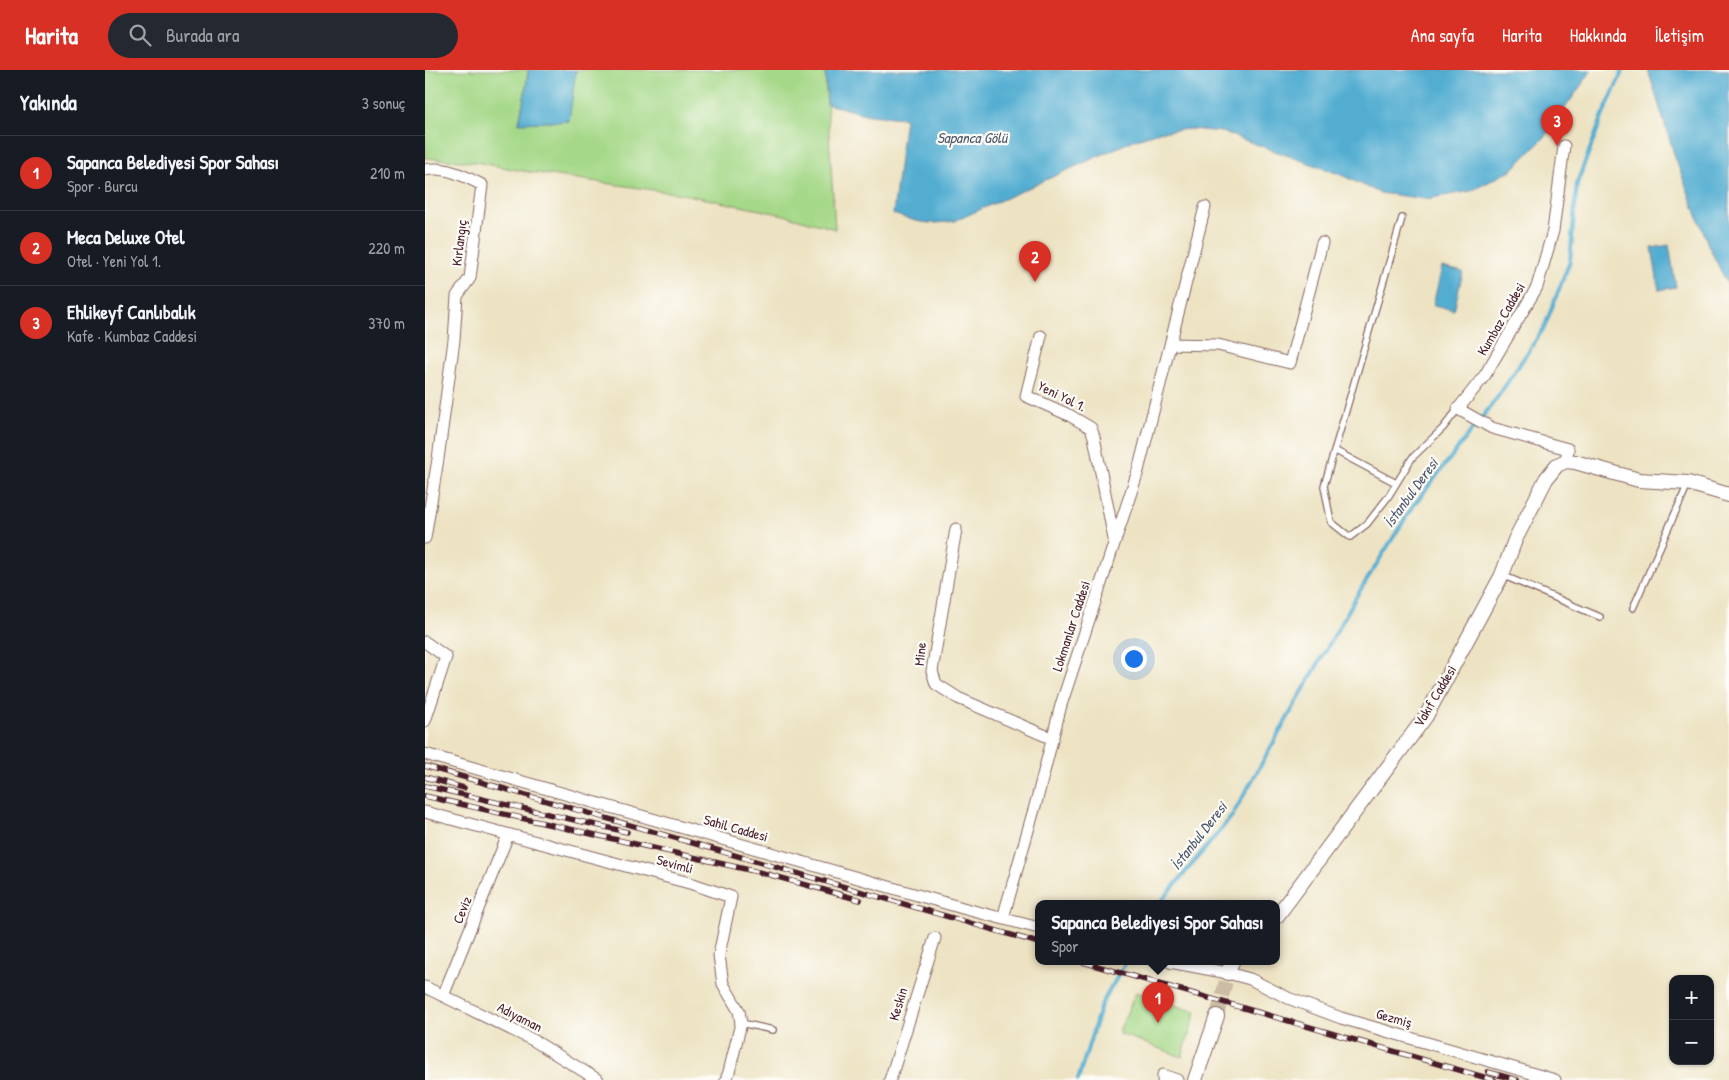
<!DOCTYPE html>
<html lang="tr">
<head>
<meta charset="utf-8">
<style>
  :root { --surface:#171b24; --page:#242831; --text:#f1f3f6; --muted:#9ea1a6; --line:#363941; --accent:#d93025 }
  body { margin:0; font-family:"Patrick Hand",sans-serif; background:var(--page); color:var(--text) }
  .controls { position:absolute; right:15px; bottom:15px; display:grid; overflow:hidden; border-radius:10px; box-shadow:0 1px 4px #0004 }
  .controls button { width:45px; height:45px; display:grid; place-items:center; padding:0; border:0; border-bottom:1px solid var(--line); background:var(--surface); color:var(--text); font:25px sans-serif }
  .you { position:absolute; left:708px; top:588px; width:18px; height:18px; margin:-12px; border:4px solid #fff; border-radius:50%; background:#1a73e8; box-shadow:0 0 0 8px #1a73e833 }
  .badge { display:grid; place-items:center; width:32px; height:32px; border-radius:50%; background:var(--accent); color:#fff; font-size:16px; font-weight:700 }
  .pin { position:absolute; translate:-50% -41px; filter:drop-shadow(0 1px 2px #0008) }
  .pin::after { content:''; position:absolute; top:26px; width:18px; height:15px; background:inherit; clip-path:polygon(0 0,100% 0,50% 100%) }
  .popup { position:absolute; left:610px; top:830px; width:245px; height:65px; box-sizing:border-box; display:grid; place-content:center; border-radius:10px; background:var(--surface); filter:drop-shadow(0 1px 4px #0005); font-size:16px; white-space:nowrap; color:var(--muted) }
  .popup b { font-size:19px; color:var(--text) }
  .popup::after { content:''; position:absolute; left:50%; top:100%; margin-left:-10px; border:10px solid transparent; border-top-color:var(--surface) }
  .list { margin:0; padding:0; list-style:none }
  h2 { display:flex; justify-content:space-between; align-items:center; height:65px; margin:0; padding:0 20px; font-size:21px }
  h2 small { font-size:16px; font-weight:400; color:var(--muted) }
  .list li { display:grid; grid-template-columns:32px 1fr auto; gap:15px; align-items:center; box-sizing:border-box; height:75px; padding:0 20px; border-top:1px solid var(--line) }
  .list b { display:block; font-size:19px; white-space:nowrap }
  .list p { margin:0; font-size:16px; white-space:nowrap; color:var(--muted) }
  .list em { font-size:16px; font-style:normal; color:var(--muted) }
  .icon { flex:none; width:28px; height:28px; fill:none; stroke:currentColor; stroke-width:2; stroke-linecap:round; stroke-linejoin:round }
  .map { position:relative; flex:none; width:1304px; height:1010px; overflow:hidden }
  header { display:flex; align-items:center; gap:30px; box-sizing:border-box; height:70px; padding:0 25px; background:var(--accent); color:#fff }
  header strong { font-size:24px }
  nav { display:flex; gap:28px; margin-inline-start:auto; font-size:18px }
  .search { width:350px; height:45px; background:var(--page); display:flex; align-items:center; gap:12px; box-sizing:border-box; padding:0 18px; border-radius:28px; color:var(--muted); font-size:19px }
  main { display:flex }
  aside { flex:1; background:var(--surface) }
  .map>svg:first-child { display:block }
</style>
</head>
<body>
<header>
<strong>Harita</strong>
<div class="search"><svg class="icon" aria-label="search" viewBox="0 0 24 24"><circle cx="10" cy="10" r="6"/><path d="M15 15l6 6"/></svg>Burada ara</div>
<nav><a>Ana sayfa</a><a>Harita</a><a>Hakkında</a><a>İletişim</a></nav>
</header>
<main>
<aside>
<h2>Yakında<small>3 sonuç</small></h2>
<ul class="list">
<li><span class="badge">1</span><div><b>Sapanca Belediyesi Spor Sahası</b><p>Spor · Burcu</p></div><em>210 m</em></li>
<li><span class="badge">2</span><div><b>Meca Deluxe Otel</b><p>Otel · Yeni Yol 1.</p></div><em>220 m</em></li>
<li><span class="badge">3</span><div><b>Ehlikeyf Canlıbalık</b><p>Kafe · Kumbaz Caddesi</p></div><em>370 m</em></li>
</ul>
</aside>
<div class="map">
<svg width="1304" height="1010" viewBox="0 0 1304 1010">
  <rect width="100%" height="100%" fill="#fdfcf7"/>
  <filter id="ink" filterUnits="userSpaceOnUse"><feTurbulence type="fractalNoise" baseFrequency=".02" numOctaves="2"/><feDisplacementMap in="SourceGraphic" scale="10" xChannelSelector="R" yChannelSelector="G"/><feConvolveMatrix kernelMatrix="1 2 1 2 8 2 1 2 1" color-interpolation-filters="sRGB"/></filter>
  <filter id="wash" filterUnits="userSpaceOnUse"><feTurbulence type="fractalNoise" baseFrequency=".0096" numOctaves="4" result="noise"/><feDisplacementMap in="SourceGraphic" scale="20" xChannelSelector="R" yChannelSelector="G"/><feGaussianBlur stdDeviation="1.12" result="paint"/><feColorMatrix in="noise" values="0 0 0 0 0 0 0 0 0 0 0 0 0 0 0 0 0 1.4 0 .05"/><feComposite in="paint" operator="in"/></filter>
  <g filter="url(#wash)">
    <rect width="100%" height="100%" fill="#ede3c3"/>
    <path fill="#a5d888" stroke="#787c5a" d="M0 0H103L101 18 94 52 143 51 151 0H400L410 159 359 145 262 125 98 101 50 92 0 88Z
      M711 922 771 942 757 987 693 963Z"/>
    <path fill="#53add1" stroke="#4e667e" d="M103 0H151L144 51 94 53 101 18Z
      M400 0H1167L1119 68 1087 100 1046 121 1001 129 955 123 914 104 797 62 765 59 733 62 709 70 530 151C501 155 496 153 468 144L480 48 444 45 402 34Z
      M1223 0H1304V217L1284 177 1251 90Z
      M1244 175 1251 217 1234 220 1227 178Z
      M1017 197 1038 202 1029 240 1008 235Z"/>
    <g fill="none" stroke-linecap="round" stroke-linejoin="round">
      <path stroke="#53add1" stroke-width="4" d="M734 834 807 746 931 527 988 436 1072 328 1119 258 1145 191 1152 113 1178 45 1198 0
        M653 1010 676 935 701 892"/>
    </g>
  </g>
  <g filter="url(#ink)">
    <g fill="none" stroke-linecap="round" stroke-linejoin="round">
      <path stroke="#ccbca5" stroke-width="14" stroke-dasharray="14 7" stroke-linecap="butt" d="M792 946 803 903"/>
      <g stroke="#836460" stroke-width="8">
        <path id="service" d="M977 148 899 416 906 452 925 467 942 454 963 427 987 388 1018 358 1033 339
          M911 381 971 413
          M1077 505 1175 547
          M1208 538 1263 414
          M316 953 348 960"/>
      </g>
      <g stroke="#836460" stroke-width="13">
        <path id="minor" d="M1139 76 1128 161 1112 217 1060 305 1033 339 1067 358 1143 379 1141 391
          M0 100C20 96 40 106 57 115L45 208 32 226 29 270 13 389 0 468
          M616 266 601 326 644 345 666 358 669 367 689 469
          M746 274 793 275 865 293 897 173
          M531 459 507 601 511 614 533 628 628 669
          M0 572 21 587 0 651
          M0 684 541 839 614 858
          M0 742 268 814 306 827 294 885 298 914 314 941 316 953 304 1002 301 1010
          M578 848 612 729 636 635 713 401 780 137
          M745 892 803 903 825 909 863 928 916 948 1130 1010
          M0 917 108 970 173 1010
          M18 926 83 765
          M465 1010 510 868
          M738 1010V1005L752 1010"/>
      </g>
      <g stroke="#836460" stroke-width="16">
        <path id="tertiary" d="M852 846 1001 646 1077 505 1090 470 1121 409 1132 395 1141 391 1150 392 1214 410 1263 413 1304 425
          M803 903 807 892
          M770 1010 792 946"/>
      </g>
      <use href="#service" stroke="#fff" stroke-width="5.5"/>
      <use href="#minor" stroke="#fff" stroke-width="11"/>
      <use href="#tertiary" stroke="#fff" stroke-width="14"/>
      <g stroke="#4a1f2b" stroke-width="5.5">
        <path id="rail" d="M0 696 614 873
          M0 707 39 718
          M0 716 202 762
          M0 726 342 804 435 830
          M658 892 1069 1010
          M1063 1002 1092 1010"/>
      </g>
      <use href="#rail" stroke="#fdfcf7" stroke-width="4" stroke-dasharray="11" stroke-linecap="butt"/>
    </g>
  </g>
  <g text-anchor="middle" stroke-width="4.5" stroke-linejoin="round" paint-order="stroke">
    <g font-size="14" fill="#4a1f2b" stroke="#fdfcf7">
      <text transform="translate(34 173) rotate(-83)" y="5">Kırlangıç</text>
      <text transform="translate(1076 249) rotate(-60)" y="5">Kumbaz Caddesi</text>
      <text transform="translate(637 326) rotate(26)" y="5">Yeni Yol 1.</text>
      <text transform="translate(646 556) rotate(-72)" y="5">Lokmanlar Caddesi</text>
      <text transform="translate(495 584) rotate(-84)" y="5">Mine</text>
      <text transform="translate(1010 626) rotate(-59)" y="5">Vakıf Caddesi</text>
      <text transform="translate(311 758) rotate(16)" y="5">Sahil Caddesi</text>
      <text transform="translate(250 794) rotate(15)" y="5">Sevimli</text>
      <text transform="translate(37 840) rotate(-68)" y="5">Ceviz</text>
      <text transform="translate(473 934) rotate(-73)" y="5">Keskin</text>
      <text transform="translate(95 947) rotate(27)" y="5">Adıyaman</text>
      <text transform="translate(969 948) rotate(16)" y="5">Gezmiş</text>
    </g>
    <g font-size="15" font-style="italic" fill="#4e586d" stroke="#fdfcf7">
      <text x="547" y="73">Sapanca Gölü</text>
      <text transform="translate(986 423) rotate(-54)" y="5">İstanbul Deresi</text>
      <text transform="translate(774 766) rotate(-52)" y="5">İstanbul Deresi</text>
    </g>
  </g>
</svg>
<div class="controls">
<button>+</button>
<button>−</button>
</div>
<div class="you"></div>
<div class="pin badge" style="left:733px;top:953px">1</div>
<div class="popup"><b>Sapanca Belediyesi Spor Sahası</b>Spor</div>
<div class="pin badge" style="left:610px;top:212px">2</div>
<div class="pin badge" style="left:1132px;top:76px">3</div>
</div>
</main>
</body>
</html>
